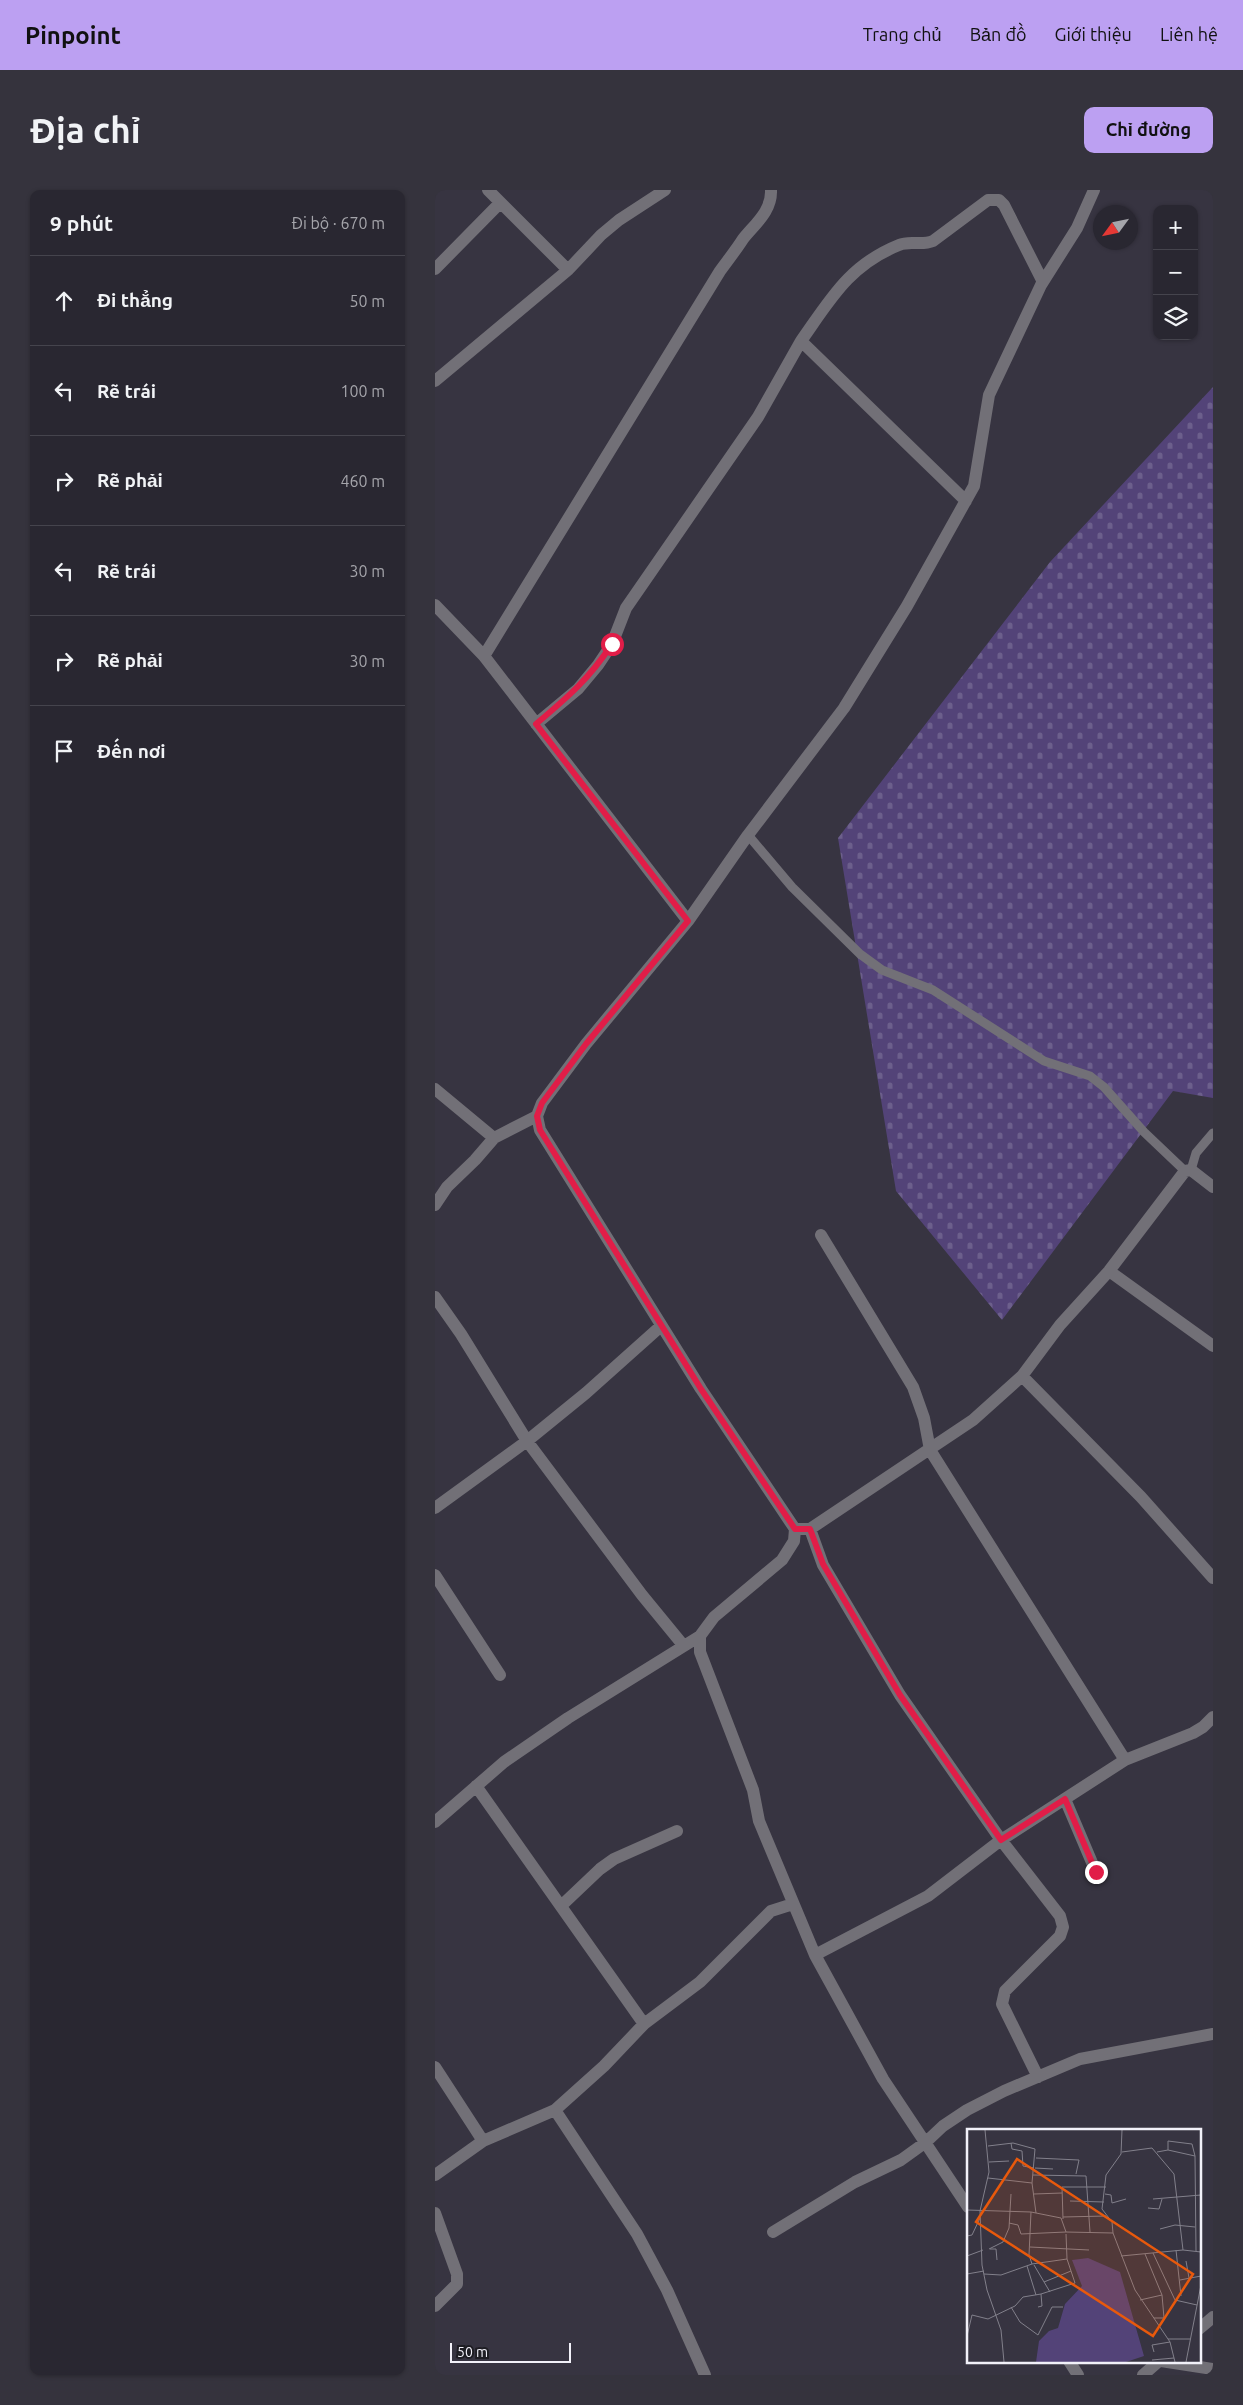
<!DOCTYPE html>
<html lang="vi">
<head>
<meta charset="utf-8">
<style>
  :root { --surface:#292731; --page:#35333d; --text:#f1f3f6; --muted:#a5a5ab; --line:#45444d; --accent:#bca0f2 }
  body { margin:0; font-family:Ubuntu,sans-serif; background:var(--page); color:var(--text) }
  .controls { position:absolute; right:15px; top:15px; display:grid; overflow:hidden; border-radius:10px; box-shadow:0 1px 4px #0004 }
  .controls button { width:45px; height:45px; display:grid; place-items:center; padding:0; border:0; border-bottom:1px solid var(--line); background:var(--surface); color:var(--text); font:25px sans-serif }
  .compass { position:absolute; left:658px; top:15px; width:45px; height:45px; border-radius:50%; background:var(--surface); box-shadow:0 1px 4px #0004; rotate:237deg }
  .scale { position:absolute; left:15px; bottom:12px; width:121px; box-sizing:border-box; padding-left:5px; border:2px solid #f2f1f9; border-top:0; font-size:14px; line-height:18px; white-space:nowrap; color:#f2f1f9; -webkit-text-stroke:4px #1e1d23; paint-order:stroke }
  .stop { position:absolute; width:15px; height:15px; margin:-11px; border:4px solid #e11d48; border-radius:50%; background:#fff }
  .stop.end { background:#e11d48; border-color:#fff; box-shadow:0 1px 5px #0008 }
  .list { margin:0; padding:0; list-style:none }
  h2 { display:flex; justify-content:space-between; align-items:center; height:65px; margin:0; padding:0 20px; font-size:21px }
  h2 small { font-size:16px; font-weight:400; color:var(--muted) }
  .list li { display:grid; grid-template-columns:32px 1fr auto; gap:15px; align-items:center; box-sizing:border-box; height:90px; padding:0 20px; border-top:1px solid var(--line) }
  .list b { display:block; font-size:19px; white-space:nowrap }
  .list em { font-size:16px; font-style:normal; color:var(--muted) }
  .icon { flex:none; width:28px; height:28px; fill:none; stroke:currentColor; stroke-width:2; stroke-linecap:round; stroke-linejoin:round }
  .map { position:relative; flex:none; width:778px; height:2185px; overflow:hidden; border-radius:10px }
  header { display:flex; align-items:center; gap:30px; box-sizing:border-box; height:70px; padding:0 25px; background:var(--accent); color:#111 }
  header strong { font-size:24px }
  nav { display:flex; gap:28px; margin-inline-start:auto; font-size:18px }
  .intro { display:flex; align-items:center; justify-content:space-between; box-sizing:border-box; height:120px; padding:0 30px }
  h1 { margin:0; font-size:35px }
  .button { padding:12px 22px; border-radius:10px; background:var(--accent); color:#111; font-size:18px; font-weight:700 }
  main { display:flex; gap:30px; padding:0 30px }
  aside { flex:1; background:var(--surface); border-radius:10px; box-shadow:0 1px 4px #0004 }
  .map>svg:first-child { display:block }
</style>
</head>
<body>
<header>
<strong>Pinpoint</strong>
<nav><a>Trang chủ</a><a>Bản đồ</a><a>Giới thiệu</a><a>Liên hệ</a></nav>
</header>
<div class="intro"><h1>Địa chỉ</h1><a class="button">Chỉ đường</a></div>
<main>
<aside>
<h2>9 phút<small>Đi bộ · 670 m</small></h2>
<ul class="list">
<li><svg class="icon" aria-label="ahead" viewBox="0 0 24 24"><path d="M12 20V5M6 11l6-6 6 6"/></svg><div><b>Đi thẳng</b></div><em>50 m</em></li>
<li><svg class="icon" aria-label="left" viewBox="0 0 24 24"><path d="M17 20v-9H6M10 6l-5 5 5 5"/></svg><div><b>Rẽ trái</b></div><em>100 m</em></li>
<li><svg class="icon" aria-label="right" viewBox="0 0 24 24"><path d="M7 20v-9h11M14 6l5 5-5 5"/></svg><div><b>Rẽ phải</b></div><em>460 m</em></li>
<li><svg class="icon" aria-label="left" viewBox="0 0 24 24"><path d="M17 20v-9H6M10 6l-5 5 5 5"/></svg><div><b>Rẽ trái</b></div><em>30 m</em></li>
<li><svg class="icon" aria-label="right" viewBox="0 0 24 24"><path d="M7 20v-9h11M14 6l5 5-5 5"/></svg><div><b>Rẽ phải</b></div><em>30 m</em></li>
<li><svg class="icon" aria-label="arrive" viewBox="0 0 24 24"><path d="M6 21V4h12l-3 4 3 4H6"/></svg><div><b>Đến nơi</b></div></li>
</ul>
</aside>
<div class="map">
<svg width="778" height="2185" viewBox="0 0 778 2185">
  <defs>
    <pattern id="cemetery-stones" width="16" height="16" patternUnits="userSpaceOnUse" patternTransform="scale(1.25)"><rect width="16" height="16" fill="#534378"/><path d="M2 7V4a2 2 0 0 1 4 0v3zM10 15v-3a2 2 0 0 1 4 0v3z" fill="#6c5f8c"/></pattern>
  </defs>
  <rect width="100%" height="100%" fill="#373441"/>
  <path fill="url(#cemetery-stones)" d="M778 197V908L738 901 567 1130 461 1001 403 648 615 372Z"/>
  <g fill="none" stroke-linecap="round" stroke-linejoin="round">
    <path stroke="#727077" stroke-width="9" d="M313 645 357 697 425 764 447 780 498 800 609 871 655 886 669 897 709 942 750 981
      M756 980 761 963 778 943"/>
    <path stroke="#727077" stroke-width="12" d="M53 0 133 80
      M0 79 65 13
      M0 191 133 80 166 45 184 30 230 0
      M531 311 366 151C395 110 414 75 464 55 475 50 486 56 498 51L553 10H564L569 15 608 92
      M0 415 49 466 253 731
      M49 466 285 81C293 70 301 60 308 49 320 34 337 21 336 0
      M101 534 143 499 163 475 177 454 191 418 323 227 366 151
      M0 899 59 948
      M0 1015 12 997 40 970 59 948 102 926
      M386 1045 478 1197 489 1228 495 1260 690 1570
      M674 1081 778 1156
      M0 1107 26 1144 92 1251 207 1405 248 1455
      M587 1186 706 1307 778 1388
      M0 1318 92 1251 151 1203 226 1136
      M360 1339H375L388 1375 465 1505 566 1650 625 1726 628 1737 625 1746 570 1801 567 1814 603 1887
      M375 1339 538 1230 587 1186 625 1135 674 1081 750 981 756 980 778 997
      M0 1385 65 1485
      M41 1596 209 1834
      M630 1609 661 1682
      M0 1632 69 1572 133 1528 265 1446
      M126 1716 165 1679 179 1669 242 1641
      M380 1765 493 1706 566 1650 690 1570 758 1543 768 1537 778 1527
      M0 1877 48 1951
      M120 1920 202 2044 232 2100 270 2185
      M0 1985 48 1951 120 1920 169 1876 209 1834 265 1792 336 1721 358 1714
      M533 2017 448 1889 380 1765 324 1631 318 1600 265 1462V1446L279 1427 347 1370 359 1351 360 1339 266 1199 105 940 102 926 107 913 151 854 253 731 313 645 409 518 472 416 539 296 554 205 606 95 642 38 659 0
      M0 2023 22 2084V2094L0 2116
      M338 2042 420 1992 466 1970 491 1952 508 1936 532 1920 569 1901 645 1869 778 1844
      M764 2139 778 2127
      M634 2171 643 2185
      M726 2171 778 2179
      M708 2185 724 2171"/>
  </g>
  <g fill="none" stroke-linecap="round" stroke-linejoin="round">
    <path stroke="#e11d48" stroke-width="6" d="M177 454C154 489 133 507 101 534L253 731 151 854 107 913 102 926 105 940 266 1199 360 1339H375L388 1374 465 1505 566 1650 630 1609 661 1682"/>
  </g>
  <g transform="translate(532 1939)">
    <rect width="234" height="234" fill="#373441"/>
    <path d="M121 129 153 143 177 227 159 233H69L72 212 82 202 91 199 98 175 115 157 105 131Z" fill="#534378"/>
    <path fill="none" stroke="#82808b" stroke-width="1" d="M18 1 22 43 13 82 15 136 20 161 34 201 37 233M155 1 154 25 139 46 135 80 145 93 146 104 168 161 203 213 208 233M44 14 45 20 55 22 56 37 67 39M21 17 46 14 68 20 65 54 69 84M201 21V12L225 15 228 27M155 23 185 19 207 45 216 121M190 23 201 21 228 27 229 122M69 29 112 31 109 45M22 33 42 32M68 39 86 40M66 46 119 47 123 103M21 49 65 54M67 65 95 64M138 65 144 66 145 74 159 70M186 70 234 66M103 72 137 73M181 79 192 80 195 70M0 81 64 83 94 89 99 103 146 104M64 83 62 126 65 135M96 88 139 87M96 90 95 58H139M42 94 51 96 54 105 99 103M193 100 208 96 228 98M0 107 5 106 13 89M63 118 122 121M22 120 36 113 42 99 44 65M23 120H29L30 131M209 121 214 167M186 124 208 171 230 176M178 125 195 166M0 127 16 121M154 127 216 121 234 123M219 132 222 149M67 136 83 163M60 137 69 166M0 145 17 142M17 145 34 146 65 135 100 130M213 151 234 147M77 153 104 142M173 171 195 166 197 189H187M44 178 53 193 71 206 85 178H96M71 178 75 177 74 165 108 154 100 130 99 105M0 207 5 186 21 190 48 177 56 168 74 165M201 210H223M187 223 185 216 203 213M185 231 207 229M219 233 234 156"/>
    <path fill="#e8590c" fill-opacity="0.15" stroke="#e8590c" stroke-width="2.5" d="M50 30 226 145 186 207 9 93Z"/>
    <rect width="234" height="234" fill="none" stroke="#f2f1f9" stroke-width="2.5"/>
  </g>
</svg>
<div class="controls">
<button>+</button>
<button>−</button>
<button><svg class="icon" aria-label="layers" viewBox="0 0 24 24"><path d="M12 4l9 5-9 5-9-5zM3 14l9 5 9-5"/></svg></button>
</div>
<svg class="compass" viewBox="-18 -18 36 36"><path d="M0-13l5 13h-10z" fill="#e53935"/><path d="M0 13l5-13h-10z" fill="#a5a5ab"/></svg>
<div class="scale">50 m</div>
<div class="stop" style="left:177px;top:454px"></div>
<div class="stop end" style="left:661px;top:1682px"></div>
</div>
</main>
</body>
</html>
